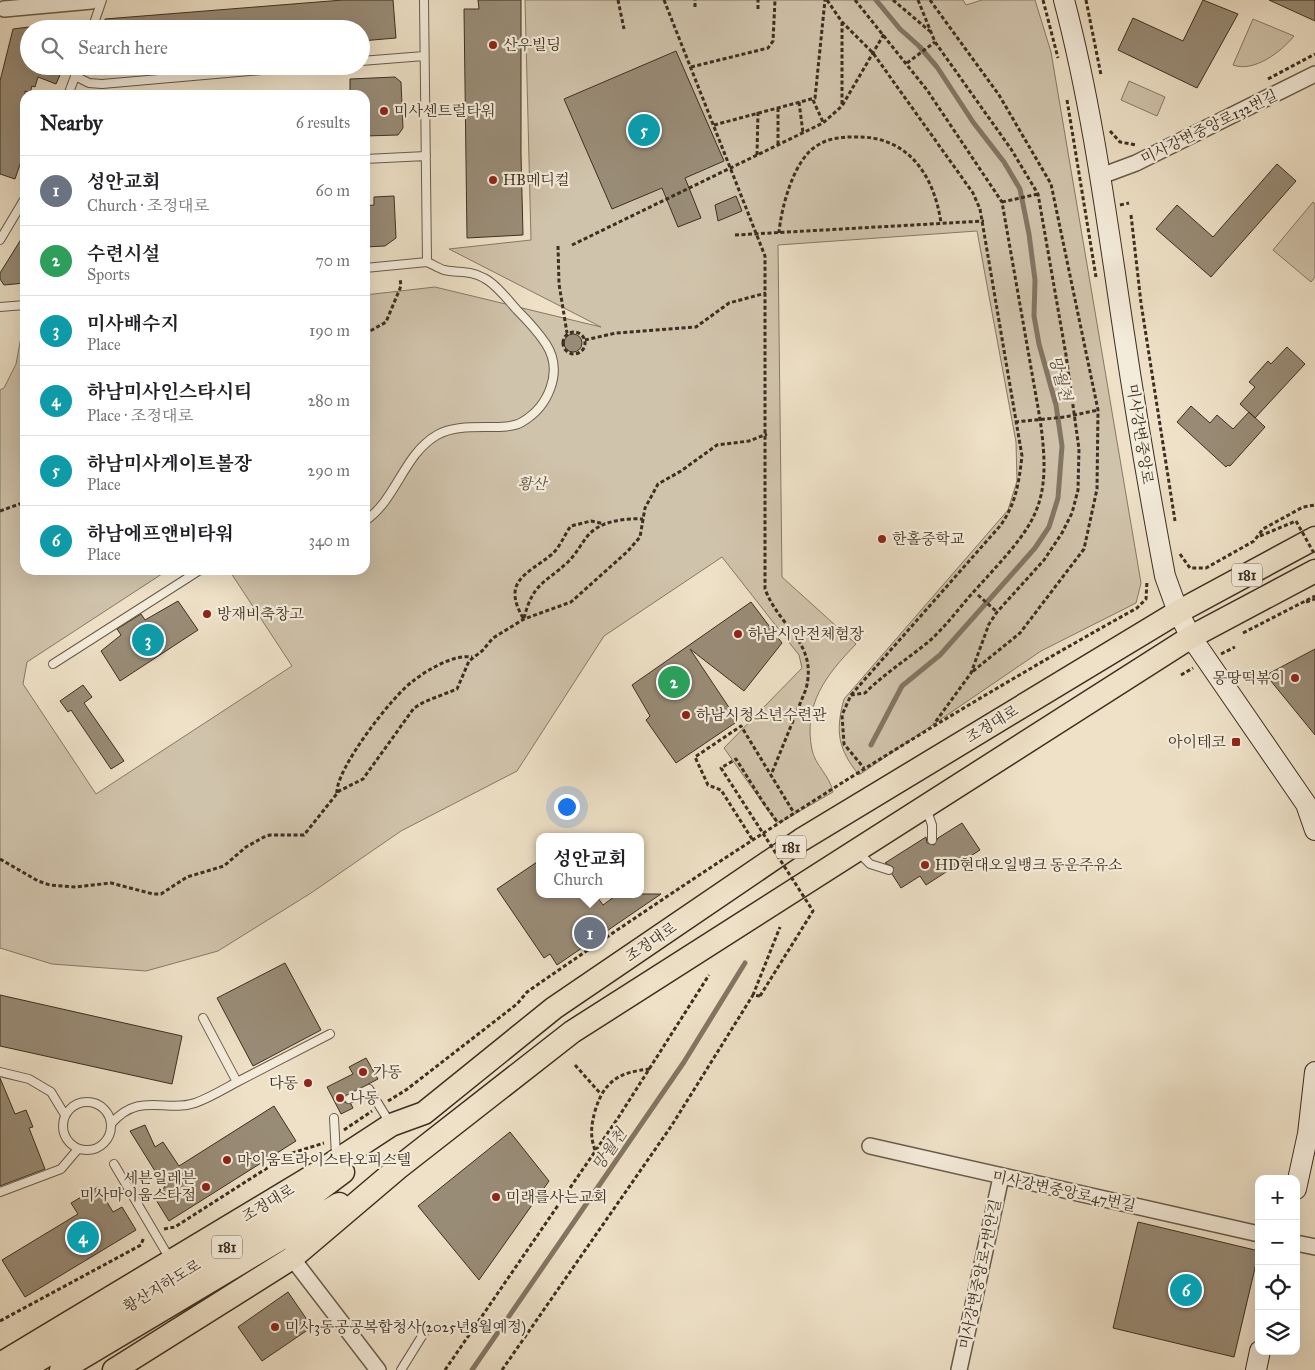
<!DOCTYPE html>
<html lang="en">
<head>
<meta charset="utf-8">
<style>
  :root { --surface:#fff; --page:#f2f2f2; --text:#202124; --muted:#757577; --line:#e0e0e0; --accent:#db2777 }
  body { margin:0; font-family:"IM FELL Great Primer","Noto Serif KR",serif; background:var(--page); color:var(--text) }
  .controls { position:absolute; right:15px; bottom:15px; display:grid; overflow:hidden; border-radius:10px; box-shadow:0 5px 20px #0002 }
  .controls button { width:45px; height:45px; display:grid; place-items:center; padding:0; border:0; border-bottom:1px solid var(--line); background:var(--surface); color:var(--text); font:25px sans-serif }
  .you { position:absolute; left:566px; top:806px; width:18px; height:18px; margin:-12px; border:4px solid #fff; border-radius:50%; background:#1a73e8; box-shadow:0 0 0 8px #1a73e833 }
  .badge { display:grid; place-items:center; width:32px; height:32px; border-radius:50%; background:var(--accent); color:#fff; font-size:16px; font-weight:700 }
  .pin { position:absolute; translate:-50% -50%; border:2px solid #fff; box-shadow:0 1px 5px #0006 }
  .popup { position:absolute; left:536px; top:833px; width:108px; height:65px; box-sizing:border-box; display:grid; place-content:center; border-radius:10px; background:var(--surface); filter:drop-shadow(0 1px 4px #0005); font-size:16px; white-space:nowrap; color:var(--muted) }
  .popup b { font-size:19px; color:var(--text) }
  .popup::after { content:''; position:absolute; left:50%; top:100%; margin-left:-10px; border:10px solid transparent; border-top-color:var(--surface) }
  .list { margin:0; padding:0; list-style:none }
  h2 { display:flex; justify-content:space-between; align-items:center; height:65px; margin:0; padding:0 20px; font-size:21px }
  h2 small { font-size:16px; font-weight:400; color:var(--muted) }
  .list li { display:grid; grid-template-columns:32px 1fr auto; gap:15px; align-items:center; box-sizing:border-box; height:70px; padding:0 20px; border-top:1px solid var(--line) }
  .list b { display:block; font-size:19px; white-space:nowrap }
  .list p { margin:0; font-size:16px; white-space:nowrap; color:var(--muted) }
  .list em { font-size:16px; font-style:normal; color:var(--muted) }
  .icon { flex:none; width:28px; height:28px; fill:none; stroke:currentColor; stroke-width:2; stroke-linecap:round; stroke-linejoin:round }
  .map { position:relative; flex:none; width:1315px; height:1370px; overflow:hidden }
  .search { position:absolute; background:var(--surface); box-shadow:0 5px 20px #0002; left:20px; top:20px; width:350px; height:55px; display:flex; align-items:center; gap:12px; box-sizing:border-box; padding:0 18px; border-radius:28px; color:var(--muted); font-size:19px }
  .panel { position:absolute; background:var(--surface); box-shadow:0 5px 20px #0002; left:20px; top:90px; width:350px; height:485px; border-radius:15px }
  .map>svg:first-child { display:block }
</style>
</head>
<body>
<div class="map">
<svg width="1315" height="1370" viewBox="0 0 1315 1370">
  <rect width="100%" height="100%" fill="#eee1c7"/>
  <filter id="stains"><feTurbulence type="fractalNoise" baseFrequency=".004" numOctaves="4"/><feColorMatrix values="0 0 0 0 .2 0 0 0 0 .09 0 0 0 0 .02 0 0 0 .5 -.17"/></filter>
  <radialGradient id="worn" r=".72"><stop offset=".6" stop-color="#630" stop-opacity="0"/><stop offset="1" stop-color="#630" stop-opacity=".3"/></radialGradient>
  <path fill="#d0c3ab" stroke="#867966" d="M525 0H963L966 5 982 0H1035L1051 52 1141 583 1136 603 1041 651 859 775C838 749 835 732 844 699L1008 510 1017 481 1016 442 977 231 778 245 782 577 856 644C826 675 803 704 812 750 815 765 830 776 833 792L781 822H776L724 748 802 668 799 655 722 557 604 636 517 771 401 831 311 893 218 951 146 971 52 964 0 948V390L4 388 16 364 22 332H25V570H168L27 662 23 684 96 794 292 666 229 570H365V295L435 287 601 327 449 249 531 240Z
    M1253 19 1294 36C1282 51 1254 73 1233 65Z
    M1129 81 1165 97 1157 116 1121 100Z
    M1313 202 1315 204V277L1311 282 1273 250Z"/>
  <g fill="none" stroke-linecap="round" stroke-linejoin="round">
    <path stroke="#837563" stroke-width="5" d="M871 745 902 686 940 655 1035 548 1049 527 1058 498 1062 446 1056 405 1039 344 1034 316 1035 280 1029 234 1020 189 1004 162 973 122 937 67 919 46 900 29 876 0
      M472 1370 684 1062 745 963"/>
  </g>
  <path fill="#998c77" stroke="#3d2f21" d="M343 0H393L396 38 361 41V29H106L105 19Z
    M478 0H521V155L523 235 467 238 464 9H479Z
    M1203 0 1238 14 1197 88 1118 50 1133 18 1183 41Z
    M1269 0H1315V21Z
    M29 27V66H64L56 84 38 77 35 87 32 86 30 93 25 91V150L15 179 0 174V81L13 29Z
    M676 51 724 161 685 178 701 218 678 227 662 188 612 209 564 99Z
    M395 77 401 82 403 128 398 135 365 136V95H350V79Z
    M1277 164 1296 181 1211 277 1156 229 1177 205 1213 237Z
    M394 196 396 238 385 246 365 247V206L374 205V197Z
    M736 196 742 211 718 221 715 205Z
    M25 233V283L4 285 0 279V273Z
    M564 343a9 9 0 1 1 18 0a9 9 0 1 1-18 0Z
    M1287 347 1305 364 1255 418 1240 404 1255 387 1249 382 1268 361 1271 364Z
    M1191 406 1210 423 1217 415 1233 429 1249 412 1265 427 1230 466 1228 465 1226 467 1177 422Z
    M178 601 198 630 120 681 101 651 121 635 117 629 141 614 145 620Z
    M751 602 782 643 744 691 690 649 738 721 676 763 646 720 650 716 632 685Z
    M1315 649V735L1266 675Z
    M83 685 92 697 84 703 124 761 111 769 71 710 68 712 60 701Z
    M962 823 980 850 926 885 920 876 901 888 892 874 893 867 885 863 926 837 927 843 934 845 938 838Z
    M540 860V894H595L603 905 618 894H661L557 965 550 954 544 958 497 889Z
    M285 963 321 1030 253 1066 217 998Z
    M0 995 182 1036 172 1084 0 1046Z
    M366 1058 378 1079 345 1096 344 1102 351 1104 353 1108 341 1114 327 1087 353 1074 349 1067Z
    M0 1078 15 1114 26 1110 33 1127 29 1128 45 1169 0 1186Z
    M274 1106 296 1141 169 1221 153 1195 165 1187 130 1131 145 1125 155 1147 163 1142 179 1166Z
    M510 1132 549 1181 479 1280 418 1206Z
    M98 1187 113 1212 122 1207 136 1230 25 1297 2 1260 78 1214 71 1203Z
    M1138 1222 1259 1251 1234 1357 1113 1328Z
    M288 1292 312 1327 262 1361 238 1327Z"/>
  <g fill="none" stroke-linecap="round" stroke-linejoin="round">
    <g stroke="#695c4a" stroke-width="10">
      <path id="lane" d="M424 0 427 262
        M92 29 102 0
        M361 61 424 56
        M75 76 89 83 102 84 308 66
        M68 95 79 66
        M365 159 426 156
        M0 240 25 198
        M365 268 427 262
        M0 307 25 305
        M365 521C397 499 403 455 437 435 463 420 504 433 522 422 548 407 564 372 546 344 538 332 527 320 517 310 507 299 497 285 484 278 470 270 458 273 444 270 438 268 432 264 427 262
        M53 664 200 570
        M926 808 932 825V840
        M858 852 870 864 889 870
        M0 1072 29 1079 51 1092 65 1115
        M237 1082 330 1034
        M349 1099 369 1089 390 1123
        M63 1126a24 24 0 1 1 48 0a24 24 0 1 1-48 0Z
        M334 1118 336 1156
        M111 1124C139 1091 166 1113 195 1103 209 1098 224 1089 237 1082L203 1018
        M114 1164 170 1259
        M0 1192 61 1169 78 1149
        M401 1370 427 1328"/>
    </g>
    <g stroke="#695c4a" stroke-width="18">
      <path id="street" d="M4 9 92 1
        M1101 176 1136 163 1315 74
        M870 1146 1259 1234
        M1296 1243 1315 1247
        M292 1258 378 1370
        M959 1370 1001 1177"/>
    </g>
    <g stroke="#3d2f21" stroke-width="22">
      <path id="secondary" d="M1064 0C1093 110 1107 222 1124 334 1136 415 1150 496 1165 576L1178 612 1191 637 1306 804 1315 830
        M1296 1189 1308 1134 1315 1072
        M1256 1370 1260 1351"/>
    </g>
    <g stroke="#3d2f21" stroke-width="25">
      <path id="primary" d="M0 1364 316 1174 391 1125 424 1113 554 1008 801 840 1178 612 1315 538
        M22 1370 307 1199 343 1172
        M61 1370 339 1204
        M114 1370 292 1258 398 1168 572 1032 1191 637 1315 571"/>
    </g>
    <path stroke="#3d2f21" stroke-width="3" stroke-dasharray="4 2.5" stroke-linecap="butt" d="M618 0 624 29
      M664 0 765 256V589C780 629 818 642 806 689L771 775
      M827 0 842 22 873 53 973 193 980 209 1022 456C1019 482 1016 504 1000 526L851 695
      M855 0 927 90 1002 202 1040 419C1053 508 1035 524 978 587 961 605 946 627 927 643 906 660 884 674 865 693L851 695 842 715 844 744 864 768
      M893 0 932 33
      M918 0 935 42 1011 149 1038 194 1066 355 1079 449 1078 490 1072 513 1062 533 1044 560 997 612 989 624 971 673 934 724
      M930 0 999 95 1051 184 1098 410 1097 489 1084 549 1020 633 972 672
      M1043 0 1058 58
      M1086 0 1101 75
      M695 7V0
      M758 9V0
      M907 63 935 42
      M691 67 768 48 773 41 775 0
      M1268 79 1315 54
      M813 100 823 122
      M1067 100 1096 277
      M799 102 803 133
      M842 104V23
      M778 108V145
      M714 125 815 98 825 0
      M1110 131 1120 142 1136 145
      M757 155 758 112
      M1002 202 1038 194
      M1120 205 1129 203
      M1131 215 1141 303 1175 521
      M779 233C781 208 794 158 818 145 829 138 842 137 854 137 907 135 934 174 941 223
      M735 235 984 221
      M572 245 823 123 842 106 884 34
      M558 246 559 284 567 333
      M563 343a11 11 0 1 1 22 0a11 11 0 1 1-22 0Z
      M365 334 386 322 401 286 400 278
      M585 340 616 333 696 327 729 303 766 293
      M1015 422 1065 417 1098 410
      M0 511 25 502
      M1260 536 1296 521
      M1180 554 1190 568H1206L1254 541 1263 529 1303 507 1315 505
      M978 595 997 612
      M1306 602 1315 599
      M523 618C502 581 526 575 551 555 560 548 564 535 571 526L591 521 605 524
      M524 618C533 583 544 584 568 562 575 555 580 546 586 538 598 521 624 518 643 519
      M1243 633 1315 596
      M1221 654 1235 647
      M1181 675 1193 668
      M337 793C335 770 393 695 413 681 427 670 454 654 472 657
      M763 802 778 823
      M752 839 721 790 708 785 695 757 741 726 794 813
      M0 859 38 881 50 885 76 887 111 883 153 894H161L187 877 224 866 246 847 264 837 270 835H304L339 791 363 779 414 708 424 702 457 689 469 661 482 651 493 638 524 619 571 602 628 551 640 537 645 508 658 484 681 471 717 445 749 441 767 434
      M760 996 753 995 780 927
      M575 1065 600 1093
      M388 1101 406 1090 517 1004 527 992C724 855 926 725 1137 608L1146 599 1147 581
      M344 1130 372 1111
      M595 1150C590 1136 591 1126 595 1111 604 1081 619 1072 650 1069
      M164 1229 175 1227 289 1154 324 1143
      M0 1321 141 1245 144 1237
      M445 1370 618 1118 709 975
      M502 1370 672 1125 753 995"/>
    <use href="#lane" stroke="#f4ecdb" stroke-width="8"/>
    <use href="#street" stroke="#f4ecdb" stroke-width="15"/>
    <use href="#secondary" stroke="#f4ecdb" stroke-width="20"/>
    <use href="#primary" stroke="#eee1c7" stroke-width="22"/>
    <path stroke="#3d2f21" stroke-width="3" stroke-dasharray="4 2.5" stroke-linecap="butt" d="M1296 521 1315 555
      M760 996 813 911 721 768 736 759 763 802"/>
  </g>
  <g fill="#8f2418" stroke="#f4ecdb" stroke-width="2">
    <circle cx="493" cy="45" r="5"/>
    <circle cx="384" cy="111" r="5"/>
    <circle cx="493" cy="180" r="5"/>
    <circle cx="882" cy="539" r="5"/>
    <circle cx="207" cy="614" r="5"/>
    <circle cx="738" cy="634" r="5"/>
    <circle cx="1295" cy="678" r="5"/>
    <circle cx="686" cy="715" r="5"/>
    <rect x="1231" y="737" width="10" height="10" rx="2.5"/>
    <circle cx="925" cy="865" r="5"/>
    <circle cx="363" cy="1072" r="5"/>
    <circle cx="308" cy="1083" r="5"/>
    <circle cx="340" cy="1098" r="5"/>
    <circle cx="227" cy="1160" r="5"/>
    <circle cx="206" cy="1187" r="5"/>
    <circle cx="496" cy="1197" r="5"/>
    <circle cx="275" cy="1327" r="5"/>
  </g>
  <g text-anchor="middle" stroke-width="4.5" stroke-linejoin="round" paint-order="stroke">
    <g fill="#f4ecdb" stroke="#746859" stroke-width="1">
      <rect x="1232" y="563.5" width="30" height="23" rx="4"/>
      <rect x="776" y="835.5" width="30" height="23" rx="4"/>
      <rect x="212" y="1235.5" width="30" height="23" rx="4"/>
    </g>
    <g font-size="14" font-weight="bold" fill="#3d2f21">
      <text x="1247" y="580">181</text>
      <text x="791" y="852">181</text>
      <text x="227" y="1252">181</text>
    </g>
    <g font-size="15" fill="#3d2f21" stroke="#f4ecdb" text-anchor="start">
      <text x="503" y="50">산우빌딩</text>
      <text x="394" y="116">미사센트럴타워</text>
      <text x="503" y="185">HB메디컬</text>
      <text x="892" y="544">한홀중학교</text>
      <text x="217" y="619">방재비축창고</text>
      <text x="748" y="639">하남시안전체험장</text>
      <text x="1285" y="683" text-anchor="end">몽땅떡볶이</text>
      <text x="696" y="720">하남시청소년수련관</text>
      <text x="1226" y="747" text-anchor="end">아이테코</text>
      <text x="935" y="870">HD현대오일뱅크 동운주유소</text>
      <text x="373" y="1077">가동</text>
      <text x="298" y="1088" text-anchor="end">다동</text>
      <text x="350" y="1103">나동</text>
      <text x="237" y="1165">마이움트라이스타오피스텔</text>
      <text x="196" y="1183" text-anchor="end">세븐일레븐<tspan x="196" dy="17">미사마이움스타점</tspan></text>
      <text x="506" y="1202">미래를사는교회</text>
      <text x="285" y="1332">미사3동공공복합청사(2025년8월예정)</text>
    </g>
    <g font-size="15" fill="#3d2f21" stroke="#f4ecdb">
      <text transform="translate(1209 127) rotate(-26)" y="5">미사강변중앙로132번길</text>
      <text transform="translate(1140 434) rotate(81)" y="5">미사강변중앙로</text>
      <text transform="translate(992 724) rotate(-31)" y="5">조정대로</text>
      <text transform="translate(651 942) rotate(-34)" y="5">조정대로</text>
      <text transform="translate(1064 1191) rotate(12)" y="5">미사강변중앙로47번길</text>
      <text transform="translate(268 1203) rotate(-31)" y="5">조정대로</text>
      <text transform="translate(980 1274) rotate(-78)" y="5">미사강변중앙로7번안길</text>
      <text transform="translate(162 1286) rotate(-31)" y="5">황산지하도로</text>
    </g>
    <g font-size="15" font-style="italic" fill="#5a4d3d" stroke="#f4ecdb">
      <text x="532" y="489">황산</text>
    </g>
    <g font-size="16" font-style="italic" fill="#5a4c3c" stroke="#f4ecdb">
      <text transform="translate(1061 378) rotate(75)" y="6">망월천</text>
      <text transform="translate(609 1149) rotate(-55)" y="6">망월천</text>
    </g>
  </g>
  <rect width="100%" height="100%" filter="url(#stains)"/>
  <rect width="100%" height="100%" fill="url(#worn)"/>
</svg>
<div class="controls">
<button>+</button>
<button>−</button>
<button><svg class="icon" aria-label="locate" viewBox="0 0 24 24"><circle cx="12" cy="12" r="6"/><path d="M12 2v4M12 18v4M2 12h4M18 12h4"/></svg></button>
<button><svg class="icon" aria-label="layers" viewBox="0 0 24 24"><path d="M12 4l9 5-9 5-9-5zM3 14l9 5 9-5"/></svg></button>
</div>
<div class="you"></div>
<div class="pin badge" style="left:590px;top:933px;background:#6b7280">1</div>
<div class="popup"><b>성안교회</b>Church</div>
<div class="pin badge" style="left:674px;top:682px;background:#2e9e5b">2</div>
<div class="pin badge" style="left:148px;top:640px;background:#0f9aa8">3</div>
<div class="pin badge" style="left:83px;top:1237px;background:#0f9aa8">4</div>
<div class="pin badge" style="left:644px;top:130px;background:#0f9aa8">5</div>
<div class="pin badge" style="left:1186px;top:1290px;background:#0f9aa8">6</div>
<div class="search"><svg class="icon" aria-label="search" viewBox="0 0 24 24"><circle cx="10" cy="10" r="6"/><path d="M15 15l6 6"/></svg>Search here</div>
<section class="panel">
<h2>Nearby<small>6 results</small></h2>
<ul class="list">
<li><span class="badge" style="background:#6b7280">1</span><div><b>성안교회</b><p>Church · 조정대로</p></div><em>60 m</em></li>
<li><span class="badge" style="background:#2e9e5b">2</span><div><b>수련시설</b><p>Sports</p></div><em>70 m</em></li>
<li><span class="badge" style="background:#0f9aa8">3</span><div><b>미사배수지</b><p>Place</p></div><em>190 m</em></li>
<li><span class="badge" style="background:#0f9aa8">4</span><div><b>하남미사인스타시티</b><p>Place · 조정대로</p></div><em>280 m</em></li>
<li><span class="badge" style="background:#0f9aa8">5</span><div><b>하남미사게이트볼장</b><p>Place</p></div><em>290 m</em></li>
<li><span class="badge" style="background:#0f9aa8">6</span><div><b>하남에프앤비타워</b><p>Place</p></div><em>340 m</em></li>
</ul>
</section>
</div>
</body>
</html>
